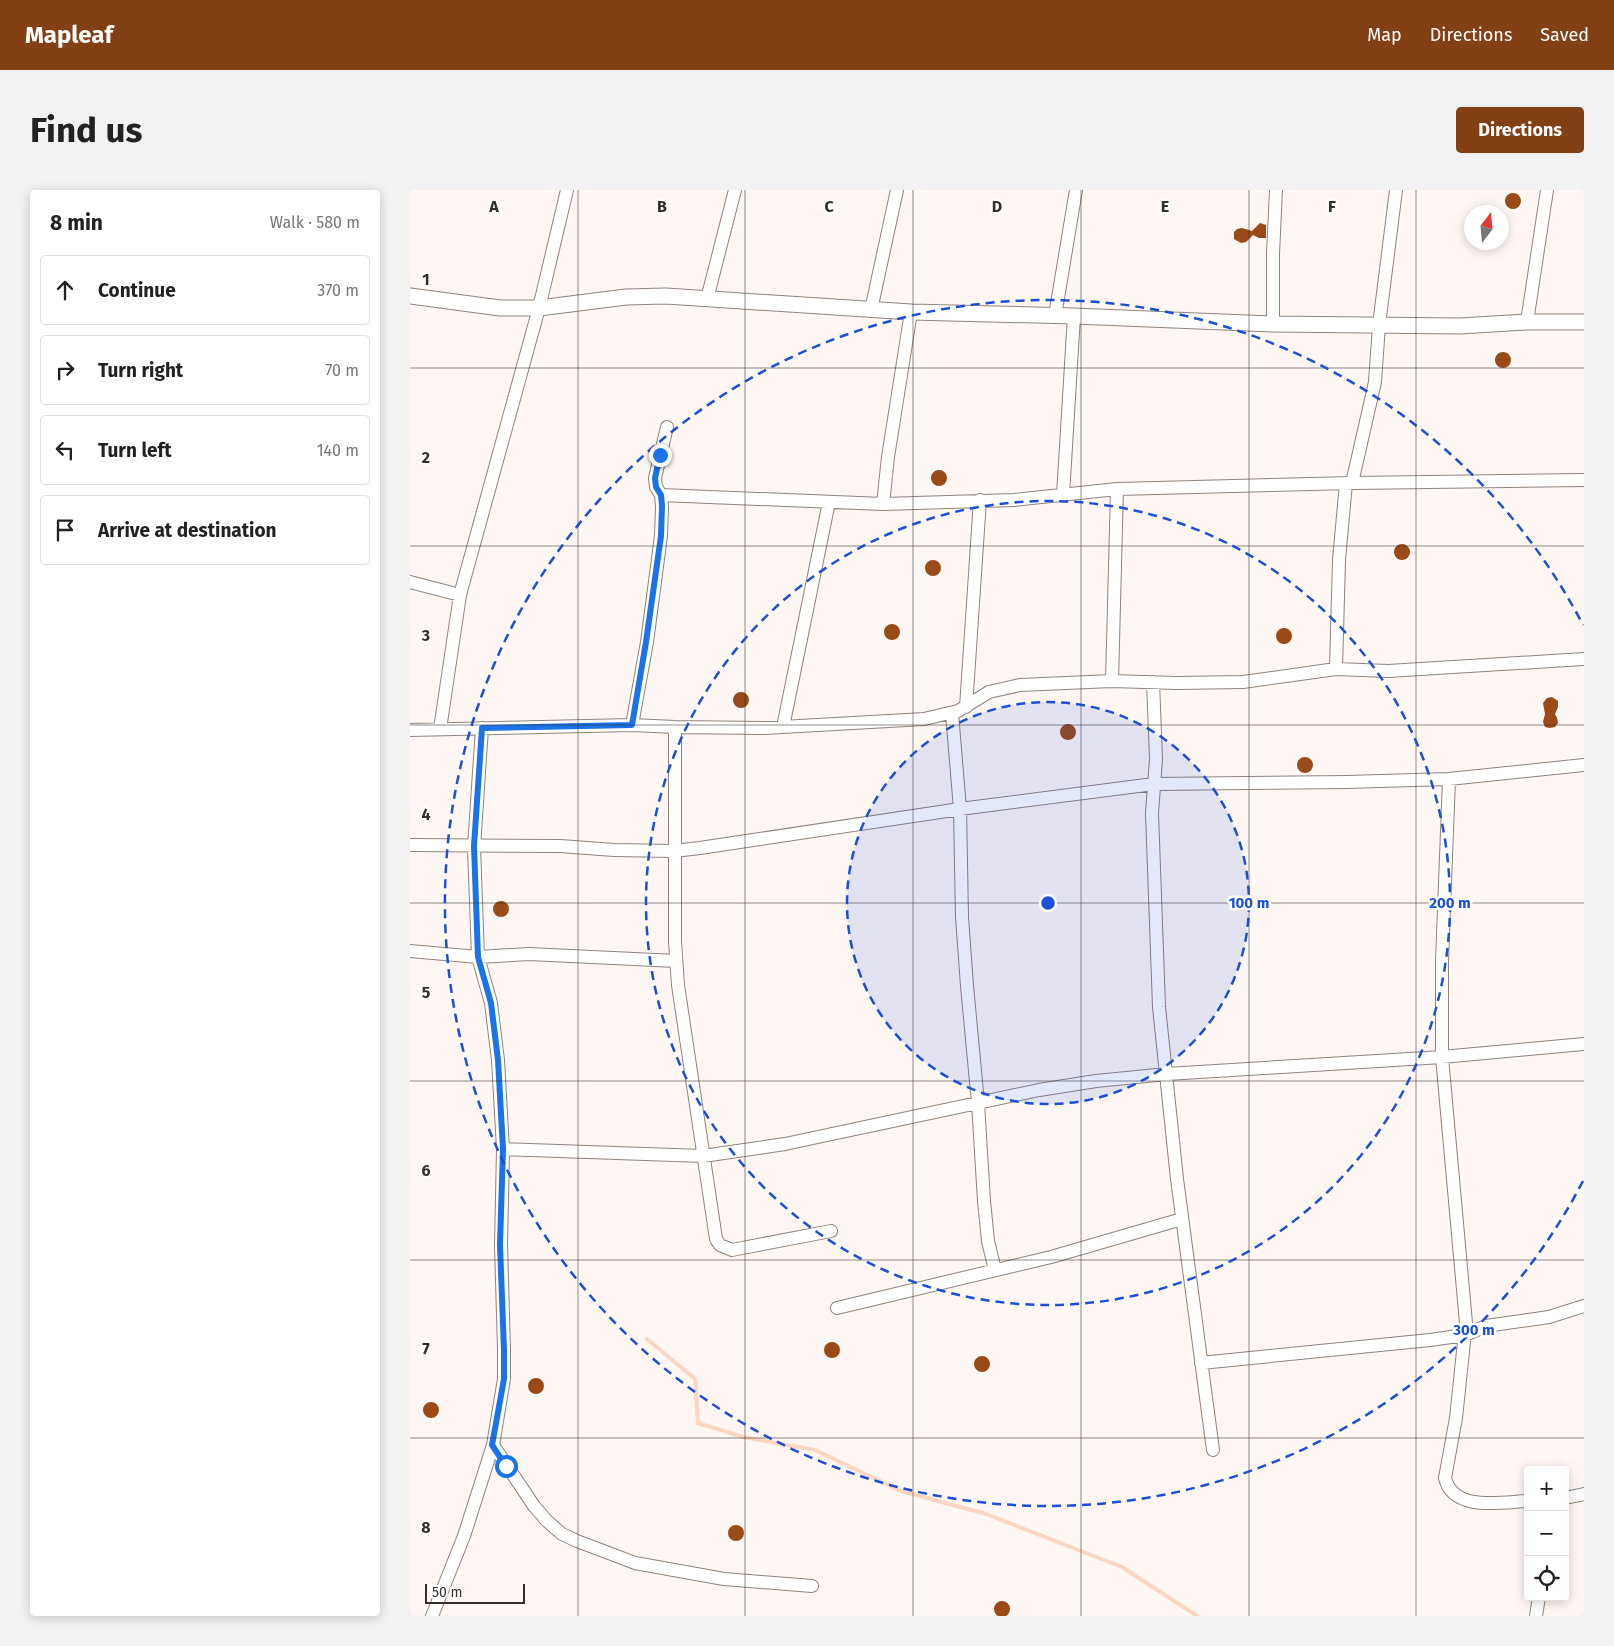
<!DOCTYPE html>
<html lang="en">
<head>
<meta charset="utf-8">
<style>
  :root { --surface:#fff; --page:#f2f2f2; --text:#222; --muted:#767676; --line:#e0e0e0; --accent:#844015 }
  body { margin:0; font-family:"Fira Sans",sans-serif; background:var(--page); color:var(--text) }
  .controls { position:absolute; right:15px; bottom:15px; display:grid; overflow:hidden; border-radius:5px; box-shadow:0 2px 12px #0003 }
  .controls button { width:45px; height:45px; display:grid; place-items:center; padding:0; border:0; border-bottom:1px solid var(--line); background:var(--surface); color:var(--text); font:25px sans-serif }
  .compass { position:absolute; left:1054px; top:15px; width:45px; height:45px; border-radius:50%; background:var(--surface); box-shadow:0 2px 12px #0003; rotate:16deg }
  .scale { position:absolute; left:15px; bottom:12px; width:100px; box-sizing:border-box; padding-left:5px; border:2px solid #352f2c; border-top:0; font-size:14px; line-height:18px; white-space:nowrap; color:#352f2c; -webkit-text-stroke:4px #fff; paint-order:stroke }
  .stop { position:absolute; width:15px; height:15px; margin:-11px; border:4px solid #1a73e8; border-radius:50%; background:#fff }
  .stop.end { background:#1a73e8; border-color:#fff; box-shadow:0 1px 5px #0008 }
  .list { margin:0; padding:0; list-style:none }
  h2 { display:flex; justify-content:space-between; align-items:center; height:65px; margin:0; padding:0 20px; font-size:21px }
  h2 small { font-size:16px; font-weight:400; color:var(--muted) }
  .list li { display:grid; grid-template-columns:32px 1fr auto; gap:15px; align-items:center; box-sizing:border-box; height:70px; margin:0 10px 10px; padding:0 10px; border:1px solid var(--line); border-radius:5px }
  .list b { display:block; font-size:19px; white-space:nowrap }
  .list em { font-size:16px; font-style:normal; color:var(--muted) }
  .icon { flex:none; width:28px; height:28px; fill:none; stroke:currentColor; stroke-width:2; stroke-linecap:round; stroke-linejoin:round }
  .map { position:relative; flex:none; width:1174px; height:1426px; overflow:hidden; border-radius:5px }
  header { display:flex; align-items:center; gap:30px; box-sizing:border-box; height:70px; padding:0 25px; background:var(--accent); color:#fff }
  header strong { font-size:24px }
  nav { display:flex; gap:28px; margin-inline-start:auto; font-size:18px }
  .intro { display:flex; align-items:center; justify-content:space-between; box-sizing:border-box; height:120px; padding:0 30px }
  h1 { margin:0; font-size:35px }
  .button { padding:12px 22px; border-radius:5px; background:var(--accent); color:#fff; font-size:18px; font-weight:700 }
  main { display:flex; gap:30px; padding:0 30px }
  aside { flex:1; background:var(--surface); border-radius:5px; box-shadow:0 2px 12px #0003 }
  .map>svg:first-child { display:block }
</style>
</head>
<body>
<header>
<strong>Mapleaf</strong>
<nav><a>Map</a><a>Directions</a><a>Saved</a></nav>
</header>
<div class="intro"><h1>Find us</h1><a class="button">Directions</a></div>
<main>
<aside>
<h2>8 min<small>Walk · 580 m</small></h2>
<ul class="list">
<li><svg class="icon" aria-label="ahead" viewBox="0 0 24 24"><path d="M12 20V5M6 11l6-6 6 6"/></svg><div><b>Continue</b></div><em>370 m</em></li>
<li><svg class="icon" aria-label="right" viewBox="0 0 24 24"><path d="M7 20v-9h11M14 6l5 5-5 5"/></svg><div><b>Turn right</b></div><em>70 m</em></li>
<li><svg class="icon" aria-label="left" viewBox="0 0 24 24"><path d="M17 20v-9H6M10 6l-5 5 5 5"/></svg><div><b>Turn left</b></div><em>140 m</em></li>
<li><svg class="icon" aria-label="arrive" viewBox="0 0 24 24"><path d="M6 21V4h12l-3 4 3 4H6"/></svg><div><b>Arrive at destination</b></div></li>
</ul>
</aside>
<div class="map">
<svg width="1174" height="1426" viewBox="0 0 1174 1426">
  <rect width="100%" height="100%" fill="#fef7f4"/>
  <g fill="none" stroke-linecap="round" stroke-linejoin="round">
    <path stroke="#fcd6c3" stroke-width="4" d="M237 1149 285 1189 288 1233 333 1247 405 1260 491 1301 576 1324 712 1377 787 1426"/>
  </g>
  <path fill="#994a17" d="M1095 11a8 8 0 1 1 16 0a8 8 0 1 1-16 0Z
    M850 33 856 35V48H849L843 45 836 52 831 53 824 49V42L827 39 832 38 842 41Z
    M1085 170a8 8 0 1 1 16 0a8 8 0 1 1-16 0Z
    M521 288a8 8 0 1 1 16 0a8 8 0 1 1-16 0Z
    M984 362a8 8 0 1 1 16 0a8 8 0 1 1-16 0Z
    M515 378a8 8 0 1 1 16 0a8 8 0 1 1-16 0Z
    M474 442a8 8 0 1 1 16 0a8 8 0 1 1-16 0Z
    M866 446a8 8 0 1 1 16 0a8 8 0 1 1-16 0Z
    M323 510a8 8 0 1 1 16 0a8 8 0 1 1-16 0Z
    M1142 507 1148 511V517L1145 524 1147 528 1148 533 1145 537 1140 538 1135 537 1133 532 1135 524 1133 513 1137 508Z
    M650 542a8 8 0 1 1 16 0a8 8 0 1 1-16 0Z
    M887 575a8 8 0 1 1 16 0a8 8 0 1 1-16 0Z
    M83 719a8 8 0 1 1 16 0a8 8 0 1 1-16 0Z
    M414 1160a8 8 0 1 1 16 0a8 8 0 1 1-16 0Z
    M564 1174a8 8 0 1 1 16 0a8 8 0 1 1-16 0Z
    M118 1196a8 8 0 1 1 16 0a8 8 0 1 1-16 0Z
    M13 1220a8 8 0 1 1 16 0a8 8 0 1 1-16 0Z
    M318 1343a8 8 0 1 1 16 0a8 8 0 1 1-16 0Z
    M584 1419a8 8 0 1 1 16 0a8 8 0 1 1-16 0Z"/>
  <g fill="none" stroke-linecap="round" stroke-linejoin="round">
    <g stroke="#91837c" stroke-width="14">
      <path id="minor" d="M297 109 325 0
        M461 120 487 0
        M645 126 666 0
        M1117 132 1137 0
        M863 134V64L866 0
        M942 293 965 192 969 135 986 0
        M251 305 473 314 604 310 707 299 942 293 1174 290
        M653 305 664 126
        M473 314 478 267 501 122
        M0 392 50 405
        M926 479 929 370 936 293
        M702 491 707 299
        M743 492 746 569 742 623 749 817 767 989 803 1260
        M556 517 570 310
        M542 523 550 619 552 727 557 796 568 913 574 1011 578 1051 585 1080
        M222 535 237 452 251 346 252 317 251 305 246 297 245 288 257 237
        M265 537V751L268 795 306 1049 310 1055 322 1060 421 1041
        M373 537 419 312
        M30 539 50 405 129 118 157 0
        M0 540 222 535 265 537 354 538 514 529 548 521 579 502 610 495 702 491 766 493 833 492 926 479 978 481 1174 469
        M1039 589 1032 771V867L1056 1133 1046 1228 1035 1288C1043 1322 1091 1312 1118 1311
        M0 655 150 656 204 660 264 661 290 658 550 619 744 594 937 592 1039 589 1174 575
        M0 761 68 767 119 764 266 771
        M93 959 293 966 375 954 629 900 686 891 757 884 1032 867 1174 854
        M427 1118 641 1067 772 1029
        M791 1173 1020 1150 1055 1145 1076 1136 1139 1127 1174 1116
        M83 1255 124 1316 137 1331 152 1344 167 1351 225 1373 314 1389 402 1396
        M1155 1308 1174 1304
        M22 1426 54 1346 83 1255 94 1189V1160L91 1055 93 959 88 870 81 813 68 767 64 657 72 538
        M1126 1426 1129 1407"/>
    </g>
    <g stroke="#91837c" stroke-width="17">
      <path id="tertiary" d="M0 106 90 118H129L216 107 256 106 501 122 664 126 863 134 1050 136 1117 132H1174"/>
    </g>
    <use href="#minor" stroke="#fff" stroke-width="12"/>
    <use href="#tertiary" stroke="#fff" stroke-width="15"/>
  </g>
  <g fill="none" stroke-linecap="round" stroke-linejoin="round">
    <path stroke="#1a73e8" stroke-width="6" d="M96 1276 82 1255 94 1189V1160L90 1055 93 959 88 870 81 813 68 767 64 656 72 538 222 535 236 452 251 346 252 316 251 305 246 297 245 288 250 265"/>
  </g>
  <path fill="none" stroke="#352f2c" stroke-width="1" stroke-opacity="0.55" d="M168 0V1426M335 0V1426M503 0V1426M671 0V1426M839 0V1426M1006 0V1426M0 178H1174M0 356H1174M0 535H1174M0 713H1174M0 891H1174M0 1070H1174M0 1248H1174"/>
  <circle cx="638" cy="713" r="201" fill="#1d4ed8" fill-opacity=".12"/>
  <g fill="none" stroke="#1d4ed8" stroke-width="2.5" stroke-dasharray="9 6">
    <circle cx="638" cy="713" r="201"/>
    <circle cx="638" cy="713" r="402"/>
    <path d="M1173 991A603 603 0 1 1 1173 435"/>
  </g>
  <g font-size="16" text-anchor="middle" font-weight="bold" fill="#352f2c" stroke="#fff" stroke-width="5" stroke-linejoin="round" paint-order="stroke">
    <text x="84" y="22">A</text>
    <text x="252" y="22">B</text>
    <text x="419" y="22">C</text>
    <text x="587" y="22">D</text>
    <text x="755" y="22">E</text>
    <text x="922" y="22">F</text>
    <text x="16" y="95">1</text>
    <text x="16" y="273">2</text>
    <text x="16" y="451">3</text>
    <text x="16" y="630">4</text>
    <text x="16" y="808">5</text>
    <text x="16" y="986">6</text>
    <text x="16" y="1164">7</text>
    <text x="16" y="1343">8</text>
  </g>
  <circle cx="638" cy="713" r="8" fill="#1d4ed8" stroke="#fff" stroke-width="2.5"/>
  <g font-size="15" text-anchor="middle" font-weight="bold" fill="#1d4ed8" stroke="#fff" stroke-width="5" stroke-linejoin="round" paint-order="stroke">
    <text x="839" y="718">100 m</text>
    <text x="1040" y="718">200 m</text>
    <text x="1064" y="1145">300 m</text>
  </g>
</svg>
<div class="controls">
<button>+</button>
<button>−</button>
<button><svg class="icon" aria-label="locate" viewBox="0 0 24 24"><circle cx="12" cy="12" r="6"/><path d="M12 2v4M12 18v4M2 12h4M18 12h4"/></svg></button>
</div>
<svg class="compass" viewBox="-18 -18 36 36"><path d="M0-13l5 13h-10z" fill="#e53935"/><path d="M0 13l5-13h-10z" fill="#767676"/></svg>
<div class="scale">50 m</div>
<div class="stop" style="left:96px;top:1276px"></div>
<div class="stop end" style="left:250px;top:265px"></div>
</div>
</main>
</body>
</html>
